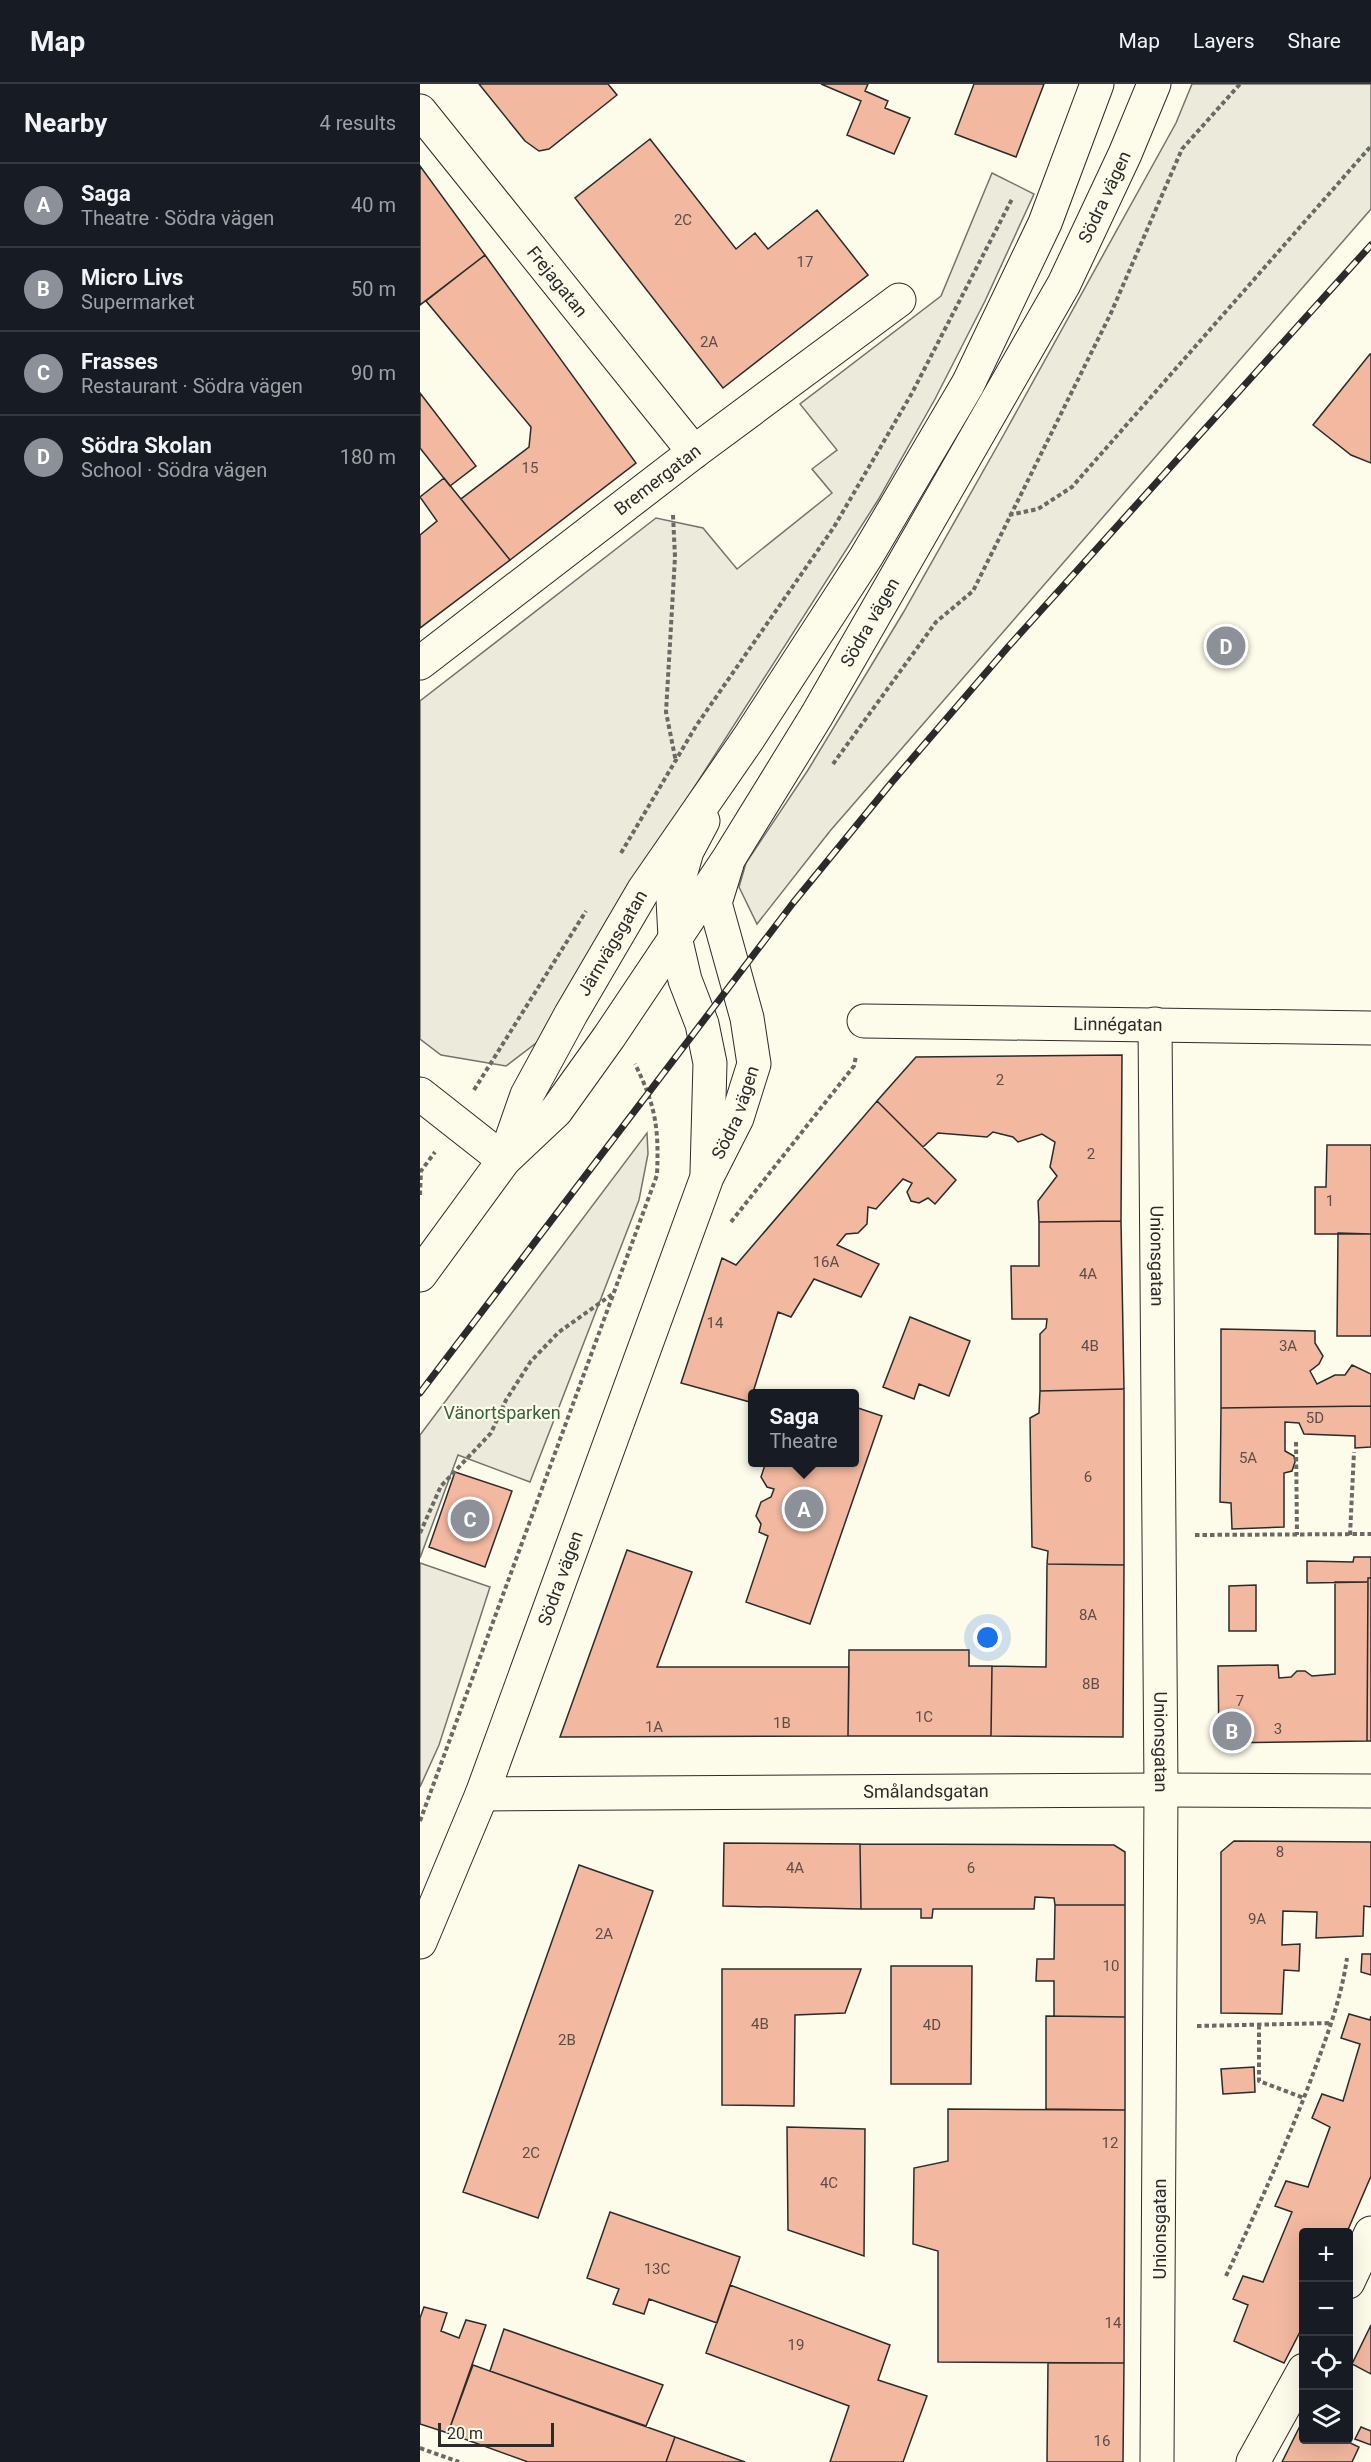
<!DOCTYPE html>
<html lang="en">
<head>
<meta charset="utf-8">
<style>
  :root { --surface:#171b24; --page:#20242c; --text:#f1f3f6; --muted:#9ea1a6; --line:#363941; --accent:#8c9099 }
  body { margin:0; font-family:Roboto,sans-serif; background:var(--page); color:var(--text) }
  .controls { position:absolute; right:18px; bottom:18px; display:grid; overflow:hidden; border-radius:6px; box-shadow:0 6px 24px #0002 }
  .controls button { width:54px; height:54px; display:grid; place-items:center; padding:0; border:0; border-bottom:2px solid var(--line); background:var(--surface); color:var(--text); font:30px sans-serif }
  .scale { position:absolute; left:18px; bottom:15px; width:116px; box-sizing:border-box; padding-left:6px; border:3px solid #2b2b2b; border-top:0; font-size:16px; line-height:21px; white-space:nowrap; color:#2b2b2b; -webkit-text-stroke:4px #fdfbea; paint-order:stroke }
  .you { position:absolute; left:568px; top:1554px; width:21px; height:21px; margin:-15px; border:4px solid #fff; border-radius:50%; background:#1a73e8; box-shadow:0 0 0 9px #1a73e833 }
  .badge { display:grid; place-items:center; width:39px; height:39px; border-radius:50%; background:var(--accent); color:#fff; font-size:20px; font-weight:700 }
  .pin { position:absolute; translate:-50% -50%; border:3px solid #fff; box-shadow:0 2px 6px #0006 }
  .popup { position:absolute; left:328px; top:1305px; width:111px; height:78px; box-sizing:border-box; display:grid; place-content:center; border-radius:6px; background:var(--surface); filter:drop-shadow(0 2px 4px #0005); font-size:20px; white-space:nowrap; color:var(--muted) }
  .popup b { font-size:22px; color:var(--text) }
  .popup::after { content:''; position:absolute; left:50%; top:100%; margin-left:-12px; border:12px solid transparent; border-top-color:var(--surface) }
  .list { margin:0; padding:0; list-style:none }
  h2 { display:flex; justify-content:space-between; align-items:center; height:78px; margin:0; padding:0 24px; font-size:26px }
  h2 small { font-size:20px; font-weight:400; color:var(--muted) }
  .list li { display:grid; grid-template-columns:39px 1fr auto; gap:18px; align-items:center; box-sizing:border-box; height:84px; padding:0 24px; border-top:2px solid var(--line) }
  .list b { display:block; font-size:22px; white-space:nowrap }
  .list p { margin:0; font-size:20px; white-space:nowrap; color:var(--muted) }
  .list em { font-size:20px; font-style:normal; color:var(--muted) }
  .icon { flex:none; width:33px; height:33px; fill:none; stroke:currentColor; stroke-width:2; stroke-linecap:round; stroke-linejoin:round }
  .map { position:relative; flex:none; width:951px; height:2378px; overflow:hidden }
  header { display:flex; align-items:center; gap:36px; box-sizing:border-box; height:84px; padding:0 30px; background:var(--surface); border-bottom:2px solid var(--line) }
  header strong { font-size:28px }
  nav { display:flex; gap:33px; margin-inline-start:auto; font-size:21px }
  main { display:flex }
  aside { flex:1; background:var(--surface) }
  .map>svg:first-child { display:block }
</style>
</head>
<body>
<header>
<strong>Map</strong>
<nav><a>Map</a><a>Layers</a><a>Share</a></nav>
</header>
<main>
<aside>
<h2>Nearby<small>4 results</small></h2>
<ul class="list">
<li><span class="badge">A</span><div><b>Saga</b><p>Theatre · Södra vägen</p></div><em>40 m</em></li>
<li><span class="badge">B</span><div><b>Micro Livs</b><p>Supermarket</p></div><em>50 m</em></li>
<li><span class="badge">C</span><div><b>Frasses</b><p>Restaurant · Södra vägen</p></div><em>90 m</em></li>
<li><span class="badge">D</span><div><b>Södra Skolan</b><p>School · Södra vägen</p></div><em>180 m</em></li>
</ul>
</aside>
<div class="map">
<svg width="951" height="2378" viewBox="0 0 951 2378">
  <rect width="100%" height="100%" fill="#fdfbea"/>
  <path fill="#ecebdb" stroke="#74746e" stroke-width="1.5" d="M772 0H951V125L410 747 337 840 319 803 326 779 388 686 483 529 583 352 756 39Z
    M572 89 614 110 565 217 515 315 458 416 229 774 124 953 86 982 21 971 0 955V617L236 434 283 444 317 485 412 409 392 385 417 366 380 320 521 212Z
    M227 1049 228 1070 219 1116 110 1398 38 1371 0 1474V1351Z
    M0 1479 70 1503 19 1661 0 1703Z"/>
  <path fill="#f2b8a0" stroke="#2b2b2b" stroke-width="1.5" d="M59 0H188L197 11 129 65 119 67 105 57Z
    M401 0H448L445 7 468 17 465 24 490 34 474 70 427 51 441 17Z
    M554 0H624L596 73 535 50Z
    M230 55 316 165 335 149 348 165 397 126 448 191 303 304 155 114Z
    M0 82 65 171 0 221Z
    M65 171 216 379 90 476 41 415 109 363 111 343 6 217Z
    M950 270H951V379L931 371 893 341Z
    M0 309 56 382 30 402 0 364Z
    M24 394 90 476 0 544V451L17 437 0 413Z
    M702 971 701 1137 619 1138 618 1117 637 1092 630 1083 635 1058 622 1050 598 1058 593 1053 573 1048 567 1053 518 1049 503 1063 457 1017 496 973Z
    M457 1017 536 1096 515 1120 508 1114 499 1119 491 1117 487 1108 492 1099 483 1095 456 1125 448 1123 447 1140 438 1149 426 1150 417 1161 459 1180 441 1213 394 1195 371 1233 358 1228 330 1318 261 1299 302 1174 316 1181Z
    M907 1061H951V1150H895V1103H906Z
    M701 1137 704 1305 620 1307V1250L626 1244 627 1235H592L591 1182H619V1138Z
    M918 1149 951 1150V1252H917Z
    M490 1233 550 1257 529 1312 499 1300 494 1315 463 1303Z
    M801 1245 895 1247V1259L903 1272 899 1280 890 1287 897 1300 915 1291H925L932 1281 951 1290V1322L801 1324Z
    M704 1305V1481L627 1480 628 1467 612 1463 610 1334 619 1329 620 1307Z
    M951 1322V1363L935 1364V1352L884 1350 879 1339 865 1338V1367L874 1372 875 1378 872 1387 864 1389V1443L812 1445 811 1419 800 1418 801 1324Z
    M435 1323 462 1332 390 1540 326 1518 348 1452 339 1448 341 1440 336 1432 341 1418 351 1413 354 1405 347 1403 341 1393 346 1378H435Z
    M35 1388 92 1407 65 1483 9 1463Z
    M207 1466 272 1488 237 1583H429L428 1652 140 1653Z
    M934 1473H951V1494H948V1498L887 1499V1477L933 1478Z
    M627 1480 704 1481 703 1653 571 1652 572 1582 626 1583Z
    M948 1494H951V1657H947Z
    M915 1498H948L947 1657 799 1659 798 1582 858 1581 859 1594 871 1593 877 1587H885L892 1592 915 1590Z
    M836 1501V1547H809V1502Z
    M429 1566H549V1582H572L571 1652H428Z
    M814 1757 951 1758V1823L944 1822 943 1852 896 1854 897 1828 863 1827 862 1861 880 1860 879 1887 864 1886 862 1930 801 1929V1768Z
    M304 1759 440 1760 441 1825 303 1822Z
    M440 1760 694 1761 705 1768V1821H635L634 1814 615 1813 614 1825H513L512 1834H501V1825H441Z
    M159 1781 233 1807 118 2134 43 2108Z
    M635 1821H705V1933L634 1932V1897H616L617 1875H634Z
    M942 1870H951V1891L941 1888Z
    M471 1882H552L551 2000H471Z
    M302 1885H441L425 1929 375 1931 374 2022 302 2021Z
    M929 1930 950 1936 951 1932V2092L927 2148H884V2240L864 2279 814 2257 828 2221 813 2215 823 2192 843 2198 872 2128 855 2122 866 2097 888 2103 910 2043 892 2034 902 2010 923 2017 940 1960 921 1954Z
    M626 1932 705 1933V2026L626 2025Z
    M834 1983 835 2008 803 2010 801 1985Z
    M528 2025 705 2026 704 2279 518 2278V2167L493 2160 494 2084 528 2077Z
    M367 2043 445 2045 444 2172 368 2146Z
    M190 2128 320 2173 297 2239 229 2215 224 2230 193 2220 199 2205 167 2194Z
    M310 2201 470 2261 458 2296 507 2312 483 2378H410L429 2322 286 2269Z
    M4 2223 27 2229 21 2247 39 2254 46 2236 66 2241 28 2349 0 2340V2234Z
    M951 2241V2290L932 2280Z
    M84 2245 243 2301 226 2342 70 2287Z
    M628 2279H704L703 2378H627Z
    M53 2281 255 2353 246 2378H108L28 2349Z
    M884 2334V2356H924L939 2363 932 2378H862Z
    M941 2343 951 2347V2361L935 2355Z
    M255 2353 325 2378H246Z"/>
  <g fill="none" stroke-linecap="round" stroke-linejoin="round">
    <g stroke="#2b2b2b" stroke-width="35">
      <g id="minor">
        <path id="s1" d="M0 27 274 368"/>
        <path id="s2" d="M0 579 274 368 479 216"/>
        <path d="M283 737 267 767 253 816 255 853 265 896 282 940 290 979 287 1088"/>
        <path id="s3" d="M444 937 951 944"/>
        <path id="s4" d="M735 940 741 1706 737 2378"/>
        <path d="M0 1010 84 1076"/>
        <path id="s5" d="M62 1710 741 1706 951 1707"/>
        <path id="s6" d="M0 1858 62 1710 287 1093 317 1034 334 980 327 934 295 819 307 780"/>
        <path d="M928 2198 951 2149"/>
        <path d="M833 2378 884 2286"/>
      </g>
    </g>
    <g stroke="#2b2b2b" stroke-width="35">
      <g id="major">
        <path id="s7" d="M86 1071 107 1011 151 930 223 807 328 655 446 473 548 300 625 139 677 0"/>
        <path id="s8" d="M0 1191 84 1076 136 1027 189 953 309 774 397 631 644 200 705 70 734 0"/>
      </g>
    </g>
    <path stroke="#6a6964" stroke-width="4" stroke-dasharray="4.5 3" stroke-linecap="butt" d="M253 431 255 473 246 628 256 678
      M589 431 618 425 652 403 951 62
      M413 680 516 538 553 507 691 229 762 65 820 0
      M201 769 276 642 414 443 492 309 592 115
      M54 1006 166 827
      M0 1111 1 1087 15 1068
      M311 1138 434 982 436 972
      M876 1358 877 1451
      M0 1449 21 1402 71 1349 86 1316 111 1277 139 1248 194 1209
      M775 1451 951 1450
      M930 1451 934 1368
      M0 1737 237 1091C239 1045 236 1022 215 980
      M839 1941V1997L884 2014
      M777 1942 911 1939
      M806 2192C836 2128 865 2064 890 1998 905 1957 921 1917 927 1874
      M0 2364 39 2378"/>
    <use href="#minor" stroke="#fdfbea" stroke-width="33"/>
    <use href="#major" stroke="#fdfbea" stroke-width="33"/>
    <g stroke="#2b2b2b" stroke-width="7">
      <path id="rail" d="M0 1309 373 819 472 698 588 563 951 161"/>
    </g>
    <use href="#rail" stroke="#fdfbea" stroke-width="4.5" stroke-dasharray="14" stroke-linecap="butt"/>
  </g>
  <g text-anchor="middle" stroke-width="4.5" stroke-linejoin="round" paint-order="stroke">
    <g font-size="15" fill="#5d4e48">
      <text x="263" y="141">2C</text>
      <text x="385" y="183">17</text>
      <text x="289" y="263">2A</text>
      <text x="110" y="389">15</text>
      <text x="580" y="1001">2</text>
      <text x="671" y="1075">2</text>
      <text x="910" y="1122">1</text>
      <text x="406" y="1183">16A</text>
      <text x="668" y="1195">4A</text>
      <text x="295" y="1244">14</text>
      <text x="670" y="1267">4B</text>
      <text x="868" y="1267">3A</text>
      <text x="895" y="1339">5D</text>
      <text x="828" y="1379">5A</text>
      <text x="668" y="1398">6</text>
      <text x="668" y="1536">8A</text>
      <text x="671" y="1605">8B</text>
      <text x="820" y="1622">7</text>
      <text x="504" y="1638">1C</text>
      <text x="362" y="1644">1B</text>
      <text x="234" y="1648">1A</text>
      <text x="858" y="1650">3</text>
      <text x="860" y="1773">8</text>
      <text x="375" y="1789">4A</text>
      <text x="551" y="1789">6</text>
      <text x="837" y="1840">9A</text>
      <text x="184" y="1855">2A</text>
      <text x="691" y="1887">10</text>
      <text x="340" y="1945">4B</text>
      <text x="512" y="1946">4D</text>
      <text x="147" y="1961">2B</text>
      <text x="690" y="2064">12</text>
      <text x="111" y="2074">2C</text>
      <text x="409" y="2104">4C</text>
      <text x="237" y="2190">13C</text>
      <text x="693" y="2244">14</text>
      <text x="376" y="2266">19</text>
      <text x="682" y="2362">16</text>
    </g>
    <g font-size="18" fill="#2b2b2b" stroke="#fdfbea">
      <text dy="6" stroke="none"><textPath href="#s8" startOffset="1281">Södra vägen</textPath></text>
      <text dy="6" stroke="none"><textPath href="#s1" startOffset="219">Frejagatan</textPath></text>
      <text dy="6" stroke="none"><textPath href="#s2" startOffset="300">Bremergatan</textPath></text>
      <text dy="6" stroke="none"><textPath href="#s8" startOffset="795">Södra vägen</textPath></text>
      <text dy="6" stroke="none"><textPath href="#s7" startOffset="238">Järnvägsgatan</textPath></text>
      <text dy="6" stroke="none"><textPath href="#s3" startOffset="254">Linnégatan</textPath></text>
      <text dy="6" stroke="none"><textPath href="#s6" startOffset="888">Södra vägen</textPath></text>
      <text dy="6" stroke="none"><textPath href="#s4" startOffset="232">Unionsgatan</textPath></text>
      <text dy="6" stroke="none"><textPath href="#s6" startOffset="390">Södra vägen</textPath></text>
      <text dy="6" stroke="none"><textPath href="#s4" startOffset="718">Unionsgatan</textPath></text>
      <text dy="6" stroke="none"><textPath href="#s5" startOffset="444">Smålandsgatan</textPath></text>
      <text transform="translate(740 2145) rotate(-90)" y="6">Unionsgatan</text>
    </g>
    <g font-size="18" fill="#34623c" stroke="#fdfbea">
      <text x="82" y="1335">Vänortsparken</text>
    </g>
  </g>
</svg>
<div class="controls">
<button>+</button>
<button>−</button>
<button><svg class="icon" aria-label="locate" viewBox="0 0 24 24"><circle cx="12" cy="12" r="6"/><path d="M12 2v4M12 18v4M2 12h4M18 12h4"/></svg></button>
<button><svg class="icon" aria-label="layers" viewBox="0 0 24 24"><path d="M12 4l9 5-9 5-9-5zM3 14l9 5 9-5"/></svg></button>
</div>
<div class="scale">20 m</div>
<div class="you"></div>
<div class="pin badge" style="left:384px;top:1425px">A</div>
<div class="popup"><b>Saga</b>Theatre</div>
<div class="pin badge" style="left:812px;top:1647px">B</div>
<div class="pin badge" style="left:50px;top:1435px">C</div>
<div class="pin badge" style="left:806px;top:562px">D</div>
</div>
</main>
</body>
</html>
